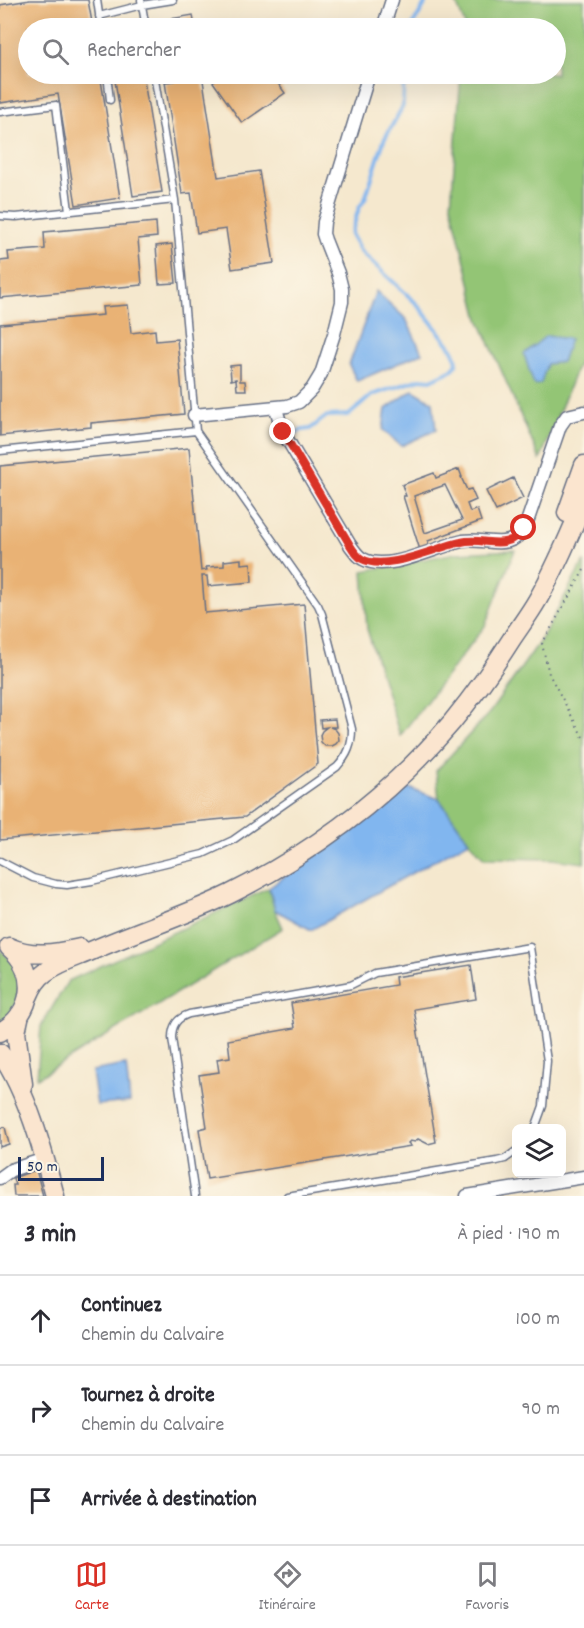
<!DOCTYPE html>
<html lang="fr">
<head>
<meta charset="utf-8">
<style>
  :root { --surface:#fff; --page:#f2f2f3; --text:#2b2b33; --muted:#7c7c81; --line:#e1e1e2; --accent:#d93025 }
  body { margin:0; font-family:Dekko,sans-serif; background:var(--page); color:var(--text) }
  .controls { position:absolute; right:18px; bottom:18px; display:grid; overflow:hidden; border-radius:9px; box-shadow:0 6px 24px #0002 }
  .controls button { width:54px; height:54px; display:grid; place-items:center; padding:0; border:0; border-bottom:2px solid var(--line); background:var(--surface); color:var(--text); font:30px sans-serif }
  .scale { position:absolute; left:18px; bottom:15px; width:86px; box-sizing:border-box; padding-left:6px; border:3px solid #1b2f5e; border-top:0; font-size:16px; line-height:21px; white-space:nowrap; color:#1b2f5e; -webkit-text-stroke:4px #fcf5e5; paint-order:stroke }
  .stop { position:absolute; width:18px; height:18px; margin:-14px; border:4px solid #d93025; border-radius:50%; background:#fff }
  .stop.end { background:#d93025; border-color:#fff; box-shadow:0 2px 6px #0008 }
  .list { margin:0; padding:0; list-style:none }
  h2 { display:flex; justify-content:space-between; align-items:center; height:78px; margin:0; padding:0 24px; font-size:26px }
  h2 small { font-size:20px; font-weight:400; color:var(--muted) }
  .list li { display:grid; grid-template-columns:39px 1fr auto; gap:18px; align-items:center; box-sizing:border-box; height:90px; padding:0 24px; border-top:2px solid var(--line) }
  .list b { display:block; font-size:22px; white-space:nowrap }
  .list p { margin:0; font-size:20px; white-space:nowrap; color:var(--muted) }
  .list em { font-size:20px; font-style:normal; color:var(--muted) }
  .icon { flex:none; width:33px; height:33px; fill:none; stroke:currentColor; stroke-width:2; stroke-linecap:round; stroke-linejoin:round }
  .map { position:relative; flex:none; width:584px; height:1196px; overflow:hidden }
  .search { position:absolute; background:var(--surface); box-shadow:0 6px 24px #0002; left:18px; right:18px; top:18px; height:66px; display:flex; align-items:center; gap:15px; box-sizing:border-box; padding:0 21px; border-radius:33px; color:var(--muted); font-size:22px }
  .sheet { height:348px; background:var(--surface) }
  nav { display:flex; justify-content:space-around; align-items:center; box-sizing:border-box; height:84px; border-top:2px solid var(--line); background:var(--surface); font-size:16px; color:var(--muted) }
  nav a { display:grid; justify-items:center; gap:3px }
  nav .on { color:var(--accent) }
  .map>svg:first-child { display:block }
</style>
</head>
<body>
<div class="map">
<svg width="584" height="1196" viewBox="0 0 584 1196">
  <rect width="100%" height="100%" fill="#fcf5e5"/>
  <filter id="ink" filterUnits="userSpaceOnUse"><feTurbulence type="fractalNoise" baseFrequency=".0167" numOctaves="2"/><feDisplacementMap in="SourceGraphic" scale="12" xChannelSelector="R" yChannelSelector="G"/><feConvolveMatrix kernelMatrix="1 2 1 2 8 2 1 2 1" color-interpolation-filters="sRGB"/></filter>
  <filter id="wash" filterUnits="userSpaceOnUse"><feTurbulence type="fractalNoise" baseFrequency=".008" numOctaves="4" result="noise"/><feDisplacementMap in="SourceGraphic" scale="24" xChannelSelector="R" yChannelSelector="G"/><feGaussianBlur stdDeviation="1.35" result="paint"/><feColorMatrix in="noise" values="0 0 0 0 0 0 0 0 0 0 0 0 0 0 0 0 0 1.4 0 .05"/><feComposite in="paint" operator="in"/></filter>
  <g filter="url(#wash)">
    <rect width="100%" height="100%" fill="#f5e8ce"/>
    <path fill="#93c575" stroke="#577a6a" stroke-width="1.5" d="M455 0H584V350L540 460 479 319 451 205 461 74H556V28H464L465 25Z
      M515 550 485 626 400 736 367 629 363 571 456 553Z
      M584 561V863L552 859 484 858 469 841 439 799 436 771 490 712 540 641Z
      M269 888 275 910 283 928 37 1078 41 1026 68 981Z
      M0 950C28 971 26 1002 0 1023Z"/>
    <path fill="#81b6ef" stroke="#4e72a6" stroke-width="1.5" d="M376 291 406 319 422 353 357 381 349 365Z
      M546 336 570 339 562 362 547 364 541 383 534 385 524 354Z
      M413 390 433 402 436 430 401 446 383 430 386 409Z
      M406 787 439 799 469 841 311 930 275 910 269 888Z
      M126 1065 130 1102 97 1105 92 1071Z"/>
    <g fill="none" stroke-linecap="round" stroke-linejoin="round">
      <path stroke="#81b6ef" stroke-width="4" d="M411 28 425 4V0
        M293 435 302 430 310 429 327 416 349 415 372 395 420 379 431 380 452 370 457 364 456 357 453 350 417 304 361 252 351 234 359 208 365 199 384 140 403 106 404 74"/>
    </g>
    <g id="blocks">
      <path fill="#e9b275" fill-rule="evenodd" d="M30 0H88L93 28H28V74H100L120 198 76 205 58 94 0 103V5Z
        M193 15 195 28H165L164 20Z
        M114 74H143L162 192 133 196Z
        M172 74H202L218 177 259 171 274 263 232 269 226 229 197 233 191 193 182 194 165 82 174 81Z
        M225 74H277L278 75 274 78 285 93 242 123 213 82Z
        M156 222 157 237 138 239 142 285 0 298V261L9 260 8 252 45 249 44 232Z
        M172 244 176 283 159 284 156 246Z
        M128 305 131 333 155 330 156 341 177 339 184 414 91 423V427L0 436V324L103 315 102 307Z
        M240 365V381H245L246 390H237L236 379 231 380 230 366Z
        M189 448 201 571 207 570 206 567 224 566V561L241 559V564L251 563 252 582 208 586 207 576H202L205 613 304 604 318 764 245 817 0 840V466Z
        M459 469 462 477H461L467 490 471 489 476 500 467 504 470 512 477 509 481 521 428 541 429 547 420 550 403 496H406L402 485 434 473 436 478ZM445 485 462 520 425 533 414 496Z
        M513 478 523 498 496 511 486 491Z
        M335 719 336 727H330L335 729 338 733 339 740 336 744 332 746H325L321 742 320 735 322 731 327 727 321 728 320 720Z
        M471 965 476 999 414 1009 436 1142 428 1144 418 1139 415 1142 410 1141 408 1143 411 1146 207 1179 199 1129 207 1127 199 1075 219 1072 217 1059 230 1057 228 1040 295 1028 291 1003 396 985 395 977Z
        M5 1127 9 1144 0 1147V1128Z
        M36 1170 43 1196H14L13 1185H15L13 1178Z"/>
    </g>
  </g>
  <g filter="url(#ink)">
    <use href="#blocks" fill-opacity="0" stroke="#677085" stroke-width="1.5"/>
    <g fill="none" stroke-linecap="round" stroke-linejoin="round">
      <g stroke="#677085" stroke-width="9">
        <path id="lane" d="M97 0 101 28
          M141 0 146 28
          M99 16 142 5 173 0
          M107 74 110 100
          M0 112 56 105 69 211
          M0 216 16 217 175 200
          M0 451 196 431 175 200 154 74
          M0 861 33 878 56 884 67 885 92 881 203 854 233 840 337 767C348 755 352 745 352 729L322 614 318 605 196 431
          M195 1196 172 1038C172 1025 177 1018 189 1014L351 985 375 973 530 947 547 1061 543 1106 535 1128
          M287 1196 497 1161 505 1159 516 1151"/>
      </g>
      <g stroke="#677085" stroke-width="15">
        <path id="street" d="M383 28 392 0
          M276 408 281 426 287 439 350 545C354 550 357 556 363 559 388 573 437 546 463 541 487 537 511 554 526 525L560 426 567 416 584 412
          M194 415 287 406 299 402 312 389 321 374 334 334 342 302V289L338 273 325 240 323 234 324 222 369 74
          M0 1178 11 1170 45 1159
          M467 1196 584 1177"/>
      </g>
      <g stroke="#677085" stroke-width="21">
        <path id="secondary" d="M567 513 584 465
          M9 947C33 958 56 953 80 948
          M28 997C32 987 37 978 46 972 59 962 77 957 91 951 137 931 185 916 230 894 314 852 391 794 452 722 474 695 494 667 513 637 521 625 530 613 538 599 556 568 570 534 584 501
          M20 1014 16 1032 23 1084
          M0 1032C34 1014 39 972 9 947
          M0 1053C27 1091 43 1151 55 1196"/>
      </g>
      <path stroke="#677085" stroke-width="2" stroke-dasharray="1.5 4.5" stroke-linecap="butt" d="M584 570 542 644 549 674 584 739"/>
      <use href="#lane" stroke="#fff" stroke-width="6"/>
      <use href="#street" stroke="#fff" stroke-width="12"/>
      <use href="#secondary" stroke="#fbe5cf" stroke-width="18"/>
    </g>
  </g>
  <g fill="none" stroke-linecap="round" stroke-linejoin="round" filter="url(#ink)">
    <path stroke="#d93025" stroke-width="8" d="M283 432 350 545C353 550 357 556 362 559 386 572 437 547 461 542 485 536 506 554 524 528"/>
  </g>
</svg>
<div class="controls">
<button><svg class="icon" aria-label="layers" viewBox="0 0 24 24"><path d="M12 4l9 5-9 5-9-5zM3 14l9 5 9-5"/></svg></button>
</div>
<div class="scale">50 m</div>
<div class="stop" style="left:524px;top:528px"></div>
<div class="stop end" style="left:283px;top:432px"></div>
<div class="search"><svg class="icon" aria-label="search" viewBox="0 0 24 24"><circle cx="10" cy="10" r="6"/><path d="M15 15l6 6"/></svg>Rechercher</div>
</div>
<section class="sheet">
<h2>3 min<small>À pied · 190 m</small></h2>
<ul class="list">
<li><svg class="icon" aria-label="ahead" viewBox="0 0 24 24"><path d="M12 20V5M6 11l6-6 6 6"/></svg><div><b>Continuez</b><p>Chemin du Calvaire</p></div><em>100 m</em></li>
<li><svg class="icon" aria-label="right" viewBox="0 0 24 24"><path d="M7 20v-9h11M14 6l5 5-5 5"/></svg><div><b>Tournez à droite</b><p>Chemin du Calvaire</p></div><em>90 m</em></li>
<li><svg class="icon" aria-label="arrive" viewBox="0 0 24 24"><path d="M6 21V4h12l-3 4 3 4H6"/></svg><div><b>Arrivée à destination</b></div></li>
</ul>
</section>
<nav>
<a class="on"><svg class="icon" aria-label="map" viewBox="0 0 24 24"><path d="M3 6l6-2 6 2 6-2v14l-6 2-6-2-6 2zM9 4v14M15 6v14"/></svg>Carte</a>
<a><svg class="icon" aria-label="directions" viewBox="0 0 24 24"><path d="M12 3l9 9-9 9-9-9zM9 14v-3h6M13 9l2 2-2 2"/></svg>Itinéraire</a>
<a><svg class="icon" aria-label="saved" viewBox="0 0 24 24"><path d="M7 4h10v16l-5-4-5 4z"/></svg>Favoris</a>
</nav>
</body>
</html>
